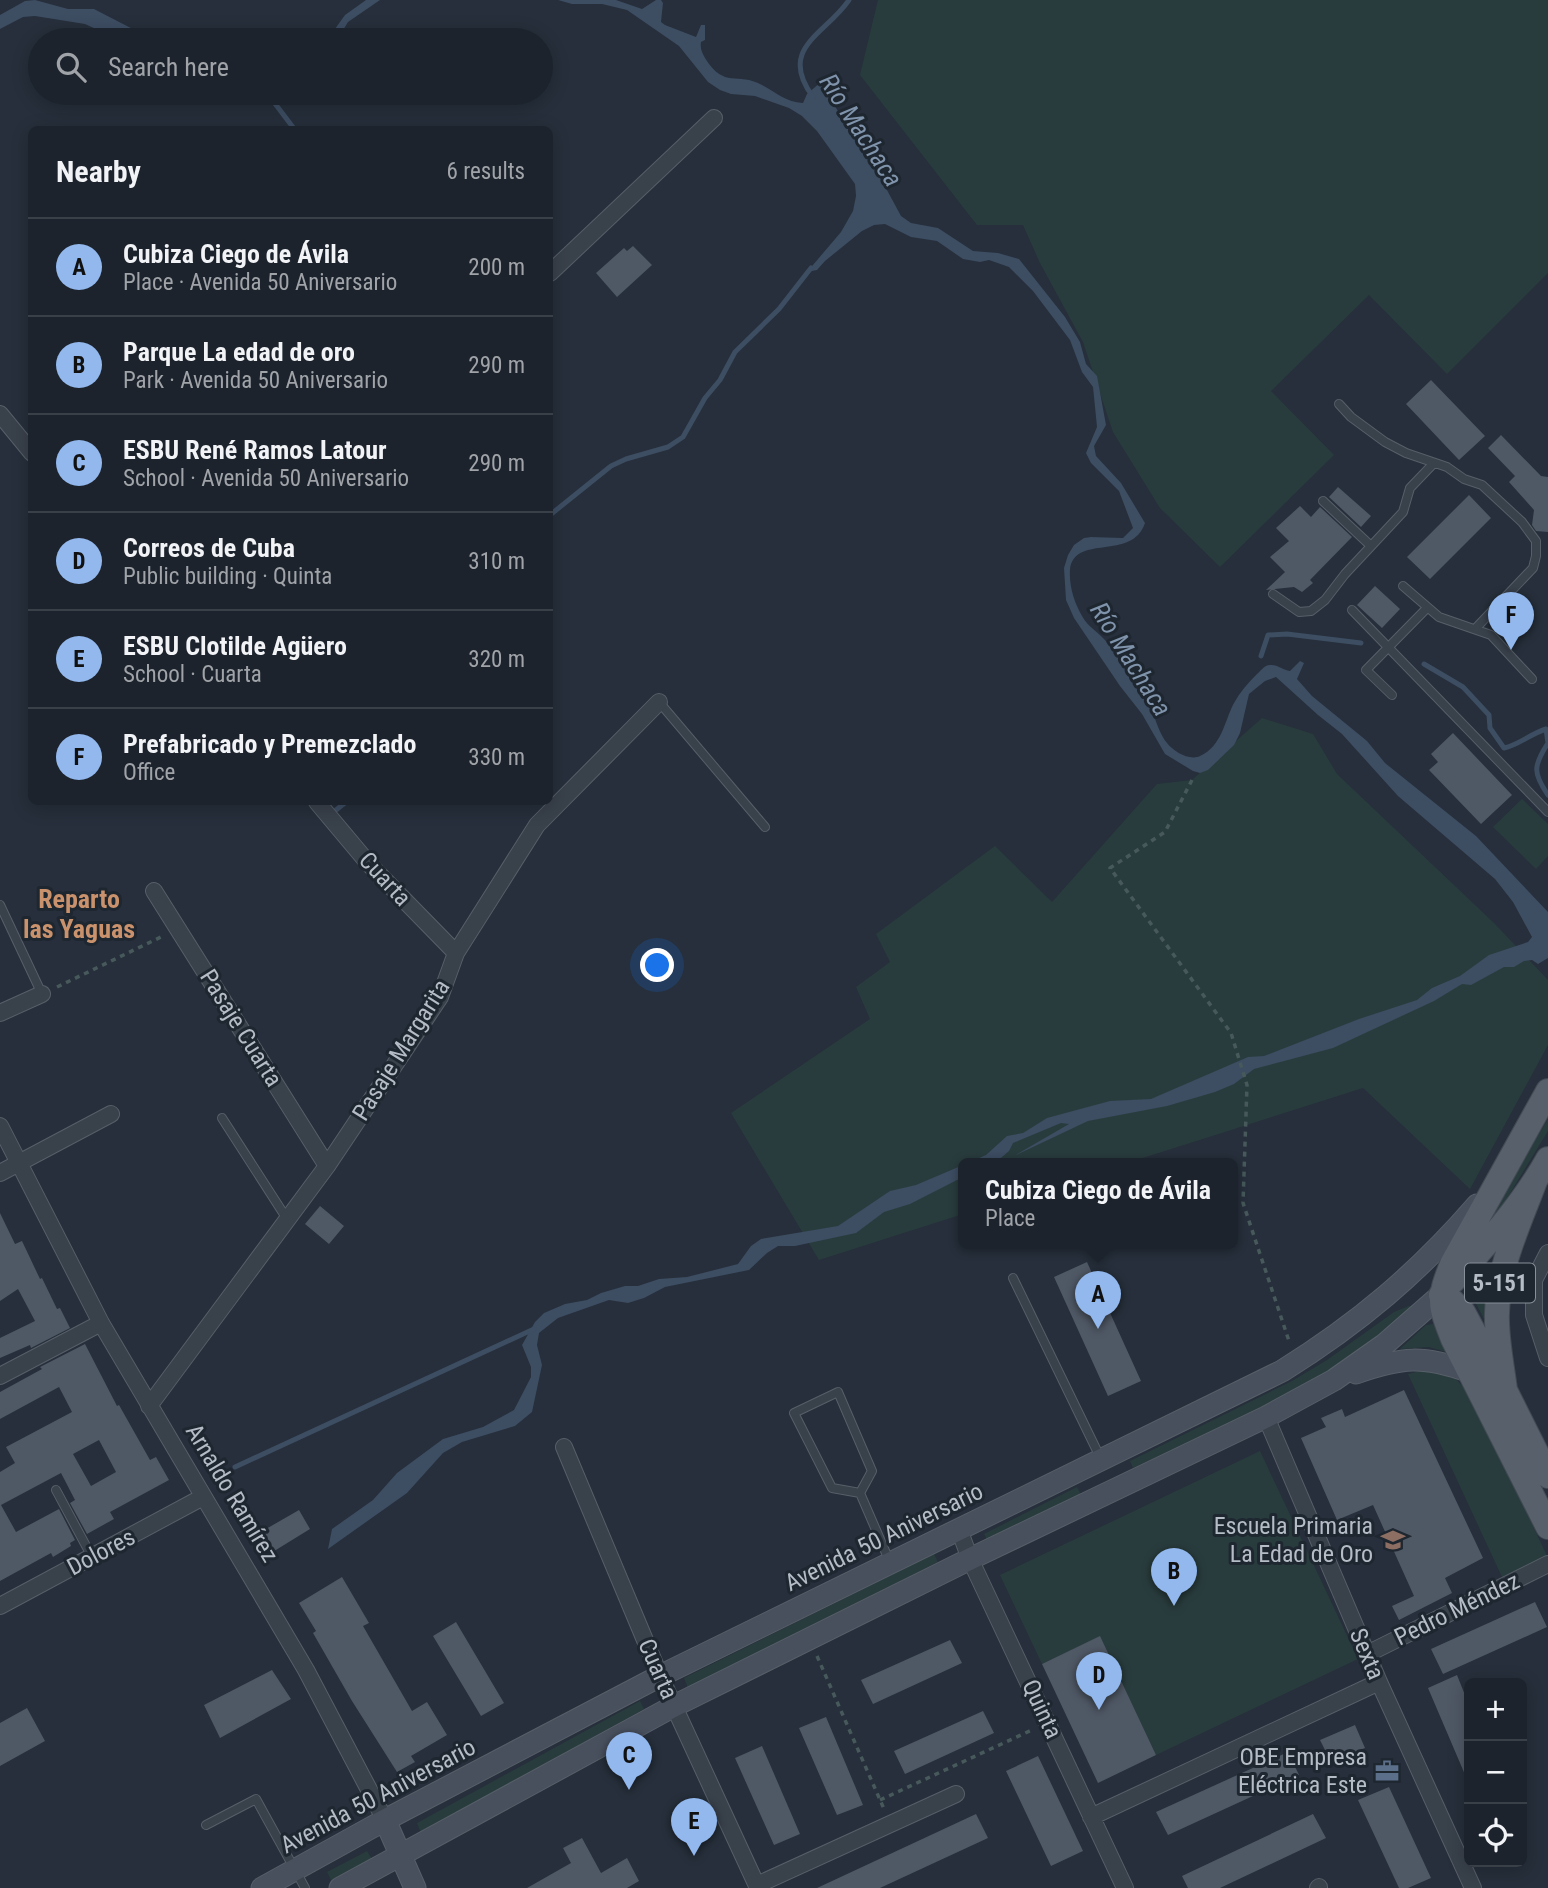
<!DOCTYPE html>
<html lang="en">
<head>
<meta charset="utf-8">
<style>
  :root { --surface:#1c232c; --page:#292f38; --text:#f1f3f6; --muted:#a0a4a9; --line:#3a4048; --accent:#92b8ee }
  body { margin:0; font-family:"Roboto Condensed",sans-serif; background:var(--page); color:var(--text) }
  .controls { position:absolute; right:21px; bottom:21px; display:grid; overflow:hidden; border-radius:10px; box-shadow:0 4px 18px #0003 }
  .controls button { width:63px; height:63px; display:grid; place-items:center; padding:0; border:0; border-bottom:2px solid var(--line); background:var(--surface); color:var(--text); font:35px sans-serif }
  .you { position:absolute; left:658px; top:966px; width:24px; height:24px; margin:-18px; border:5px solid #fff; border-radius:50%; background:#1a73e8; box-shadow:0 0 0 10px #1a73e833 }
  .badge { display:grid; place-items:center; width:46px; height:46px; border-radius:50%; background:var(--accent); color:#111; font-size:23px; font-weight:700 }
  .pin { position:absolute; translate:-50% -58px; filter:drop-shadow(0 2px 4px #0008) }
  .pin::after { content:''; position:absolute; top:37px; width:24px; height:21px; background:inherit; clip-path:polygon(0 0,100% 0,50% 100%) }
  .popup { position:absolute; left:958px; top:1158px; width:280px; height:91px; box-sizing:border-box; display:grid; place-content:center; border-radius:10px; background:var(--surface); filter:drop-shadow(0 2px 5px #0005); font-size:23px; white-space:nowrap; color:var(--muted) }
  .popup b { font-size:26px; color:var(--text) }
  .popup::after { content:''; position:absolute; left:50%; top:100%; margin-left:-14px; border:14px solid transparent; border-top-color:var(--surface) }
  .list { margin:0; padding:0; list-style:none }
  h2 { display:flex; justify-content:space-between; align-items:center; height:91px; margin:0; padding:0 28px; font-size:30px }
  h2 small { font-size:23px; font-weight:400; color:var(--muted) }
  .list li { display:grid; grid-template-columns:46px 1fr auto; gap:21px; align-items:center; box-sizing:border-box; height:98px; padding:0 28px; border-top:2px solid var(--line) }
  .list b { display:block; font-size:26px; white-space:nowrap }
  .list p { margin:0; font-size:23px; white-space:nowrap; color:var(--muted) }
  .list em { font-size:23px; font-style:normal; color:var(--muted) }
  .icon { flex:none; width:38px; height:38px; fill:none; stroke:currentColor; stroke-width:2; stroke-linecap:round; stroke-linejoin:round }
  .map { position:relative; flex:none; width:1548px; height:1888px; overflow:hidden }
  .search { position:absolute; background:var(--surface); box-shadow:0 4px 18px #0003; left:28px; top:28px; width:525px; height:77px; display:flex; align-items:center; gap:18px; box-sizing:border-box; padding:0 24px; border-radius:38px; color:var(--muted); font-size:26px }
  .panel { position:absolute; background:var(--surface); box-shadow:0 4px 18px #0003; left:28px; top:126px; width:525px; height:679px; border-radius:10px }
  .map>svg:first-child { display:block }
</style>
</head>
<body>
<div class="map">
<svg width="1548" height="1888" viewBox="0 0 1548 1888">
  <rect width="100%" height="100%" fill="#262f3b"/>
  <path fill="#293c3d" d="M878 0H1548V273L1447 374 1369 295 1271 391 1334 455 1220 567 1160 508 1113 432 1083 342 1040 263 1023 225H977L860 75Z
    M1262 718 1313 734 1337 774 1495 924 1548 980V1045L1470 1189 1363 1088 1127 1163H963V1214L819 1260 731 1113 870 1019 856 987 890 962 876 934 995 846 1052 902 1157 784 1192 780Z
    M1522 799 1548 824V856L1536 869 1493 827Z
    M1548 1119V1131L1490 1226 1485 1224Z
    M1498 1258 1484 1319 1469 1290Z
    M1409 1306 1415 1307 1333 1369 1298 1391 1133 1468 1130 1461 1292 1381 1327 1360 1394 1312Z
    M1433 1324 1437 1328 1446 1352 1429 1347 1400 1349 1426 1325Z
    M1424 1370 1456 1379 1473 1398 1547 1556 1502 1577 1408 1374Z
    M1260 1451 1358 1659 1156 1755 1100 1637 1042 1664 1000 1575Z
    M1077 1487 1081 1495 988 1541 984 1534Z
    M934 1554 938 1562 688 1688 684 1678Z
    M640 1701 644 1709 421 1833 417 1823Z
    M367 1851 372 1859 331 1880 327 1872Z"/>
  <path fill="#3d4d62" d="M35 0 68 9H94L154 40H120L85 24 35 16 23 17 0 29V15L25 1Z
    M366 0H380L348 22 337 40H327L345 15Z
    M558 0H616L642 9 656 0H661L663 3 661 22 665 25 696 37 701 25H705V40L701 42C700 49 702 52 705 58 725 90 737 71 762 85 777 93 786 102 803 103L807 94 821 82 839 113 860 140 901 216 911 223 938 228 973 251 998 253 1019 259 1065 317 1080 342 1086 364 1097 376 1106 425 1094 446 1096 456 1121 483 1145 523C1132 562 1074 533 1070 570 1069 586 1074 602 1082 616 1088 627 1096 630 1104 639 1113 649 1122 661 1130 673 1137 685 1145 697 1151 709 1156 720 1160 735 1167 743 1174 752 1190 761 1200 756 1222 746 1224 722 1234 703 1240 692 1248 683 1257 674 1261 671 1264 665 1270 665 1277 664 1283 670 1290 671L1300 661 1304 663 1297 679 1312 696 1367 741 1385 763 1476 836 1548 912V958L1538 964 1532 960 1524 961 1514 967H1504L1471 985 1462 984 1434 1001 1333 1048 1254 1069 1234 1084 1215 1092 1167 1106 1088 1121 1014 1156 1069 1124 1061 1123 1013 1143 1009 1151 995 1163H968L986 1155 1007 1136 1023 1133 1047 1118 1110 1101 1151 1099 1248 1057 1264 1056 1359 1019 1417 1000 1432 988 1460 976 1489 955 1528 942 1532 937 1513 902 1495 879 1398 796 1342 734 1318 715 1276 677 1265 681 1249 694 1240 733 1234 745 1208 770 1200 773 1193 771 1165 754 1142 714 1120 686 1074 618 1066 600 1064 568 1068 555 1074 545 1084 538 1091 537 1123 538 1133 528 1119 491 1091 463 1086 453 1097 427 1093 387 1082 372 1070 340 1033 291 1009 267 989 260 980 262 963 259 937 241 911 237 885 224 874 225 862 231 825 261 817 270 807 272 841 232 853 211 856 196 855 184 817 131 802 116 789 108 755 96 731 94 720 90 708 82 679 46 627 10 602 4H572Z
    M963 1165V1177L910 1204 884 1212 856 1233 795 1246H778L767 1253 749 1270 665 1287 644 1298 628 1303 609 1300 558 1318 539 1333 537 1345 542 1365 532 1412 515 1426 462 1442 443 1453 407 1493 328 1549 332 1529 373 1500 397 1473 443 1439 483 1427 514 1410 531 1377V1367L522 1345 535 1322 544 1313 565 1304 587 1300 601 1293 625 1286H638L659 1279 687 1277 738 1264 751 1246 761 1239 838 1226 890 1191 916 1185Z"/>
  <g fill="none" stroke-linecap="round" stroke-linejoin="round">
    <path stroke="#3d4d62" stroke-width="5" d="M267 93 295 130
      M813 97C777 48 825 35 849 0
      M550 515 611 466 626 459 668 447 683 437 705 398 720 380 735 352 779 309 811 268
      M1261 656 1268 635 1287 634 1361 643
      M1424 664 1463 687 1489 715 1490 728 1504 748C1519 745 1530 734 1546 729L1548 743C1533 766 1533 773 1548 795
      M336 810 346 802
      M235 1467 534 1329"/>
  </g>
  <path fill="#4f5865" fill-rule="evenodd" d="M633 246 652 265 617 297 596 273 624 248 627 251Z
    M1431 380 1485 436 1459 460 1406 404Z
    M1501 435 1541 476 1548 477V532L1536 531 1532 525 1534 510 1509 482 1515 476 1488 448Z
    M1338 487 1371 516 1361 527 1329 497Z
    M1469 495 1491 518 1430 579 1407 557Z
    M1300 506 1311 517 1320 507 1352 537 1310 580 1313 583 1302 592 1294 587 1266 590 1285 572 1270 557 1289 541 1276 528Z
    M1375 586 1400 609 1382 628 1357 605Z
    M1453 733 1512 795 1481 824 1429 770 1438 762 1431 754Z
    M320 1206 344 1226 329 1244 305 1224Z
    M0 1213 15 1244 22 1241 40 1279 42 1278 57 1309 60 1308 70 1328 31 1348 30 1345 0 1358V1338L35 1321 18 1289 0 1301Z
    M1087 1262 1141 1381 1108 1396 1054 1277Z
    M85 1344 117 1406 119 1405 150 1460 156 1457 169 1480 110 1512 114 1519 87 1534 70 1503 75 1500 61 1473 1 1505 16 1532 59 1509 75 1540 70 1543 71 1546 53 1557 51 1553 0 1581V1472L15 1463 6 1447 72 1412 59 1387 0 1419V1392L42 1369 40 1367ZM99 1440 116 1472 91 1486 73 1454Z
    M1404 1390 1483 1558 1445 1578 1452 1593 1399 1620 1392 1606 1414 1596 1373 1505 1337 1520 1301 1438 1326 1427 1321 1418 1342 1409 1345 1417Z
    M299 1510 310 1529 271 1553 259 1533Z
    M342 1577 369 1623 363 1626 412 1711 427 1702 447 1735 411 1756 415 1762 397 1772 352 1701 313 1633 316 1631 299 1603Z
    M1535 1602 1547 1627 1443 1674 1431 1649Z
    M456 1622 504 1703 481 1716 433 1636Z
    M1100 1636 1156 1755 1098 1783 1042 1664Z
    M950 1640 962 1663 873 1704 861 1680Z
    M272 1670 291 1699 220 1738 204 1705Z
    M1457 1675 1469 1705V1784L1428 1688Z
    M27 1708 45 1741 0 1766V1723Z
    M983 1711 994 1733 905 1774 894 1751Z
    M826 1717 863 1805 837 1815 799 1728Z
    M1355 1725 1365 1748 1331 1762 1320 1740Z
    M762 1746 800 1834 774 1845 735 1758Z
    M1288 1752 1299 1775 1168 1835 1156 1812Z
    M1038 1756 1083 1851 1051 1866 1006 1771Z
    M1389 1787 1431 1878 1408 1888H1399L1358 1800Z
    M976 1814 988 1838 880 1888H817Z
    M1313 1814 1326 1838 1220 1888H1188L1182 1876Z
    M582 1838 601 1873 627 1858 639 1881 627 1888H527L571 1863 563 1848Z"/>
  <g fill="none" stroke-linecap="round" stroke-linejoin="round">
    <g stroke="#575f69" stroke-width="10">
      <path id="lane" d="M1339 404 1351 417 1385 442 1406 453 1447 467 1464 479 1482 485 1522 522 1536 541V556L1533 568 1475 629
        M1323 501 1371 546
        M1403 586 1439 617 1491 635 1532 679
        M1273 594 1299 612 1311 611 1325 600 1345 574 1403 512 1410 488 1434 463
        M1352 610 1548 812
        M1392 695 1366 670 1427 608
        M659 702 765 827
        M0 905 42 994
        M222 1118 287 1219
        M1013 1278 1100 1457
        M56 1490 92 1557
        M860 1493 832 1488 794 1413 838 1392 872 1471 860 1493 889 1560
        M206 1825 256 1799 305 1888"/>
    </g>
    <g stroke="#575f69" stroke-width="18">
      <path id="street" d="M550 273 714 118
        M0 414 32 453
        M317 802 369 864 456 953
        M154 891 327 1166
        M0 1013 42 994
        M0 1126 101 1323 306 1670 385 1820
        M0 1173 111 1114
        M1548 1253 1534 1280V1315L1548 1358
        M0 1376 101 1323
        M149 1406 327 1166 440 997 456 953 537 825 659 702
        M1266 1417 1379 1682 1473 1888
        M564 1447 660 1676 758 1888
        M959 1529 970 1559 1125 1888
        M0 1606 203 1497
        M1367 1654 1548 1564
        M1091 1817 1379 1682
        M757 1885 956 1794
        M1318 1888 1319 1887"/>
    </g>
    <g stroke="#575f69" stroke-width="23">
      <path id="secondary" d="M1356 1373C1402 1357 1423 1355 1470 1372
        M385 1820 415 1888
        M262 1888 385 1820 660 1676 1282 1371C1359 1323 1418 1273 1477 1205
        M340 1888 674 1706 970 1559 1266 1417 1334 1380 1385 1344 1441 1295"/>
    </g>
    <g stroke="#424a54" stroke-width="26">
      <path id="primary" d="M1548 1091 1452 1264C1438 1299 1439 1304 1453 1339L1548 1527
        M1453 1281C1488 1243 1523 1204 1548 1159
        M1441 1295 1450 1299 1463 1312 1505 1390 1548 1476
        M1505 1390C1502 1365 1496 1338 1497 1313 1498 1267 1519 1224 1535 1181"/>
    </g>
    <path stroke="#47595b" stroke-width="3.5" stroke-dasharray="5 5" stroke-linecap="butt" d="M1192 780 1165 832 1110 868 1231 1033 1247 1085 1243 1203 1290 1344
      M57 987 163 936
      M817 1656 884 1809
      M880 1800 1034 1729"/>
    <use href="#lane" stroke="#39414b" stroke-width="8"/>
    <use href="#street" stroke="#39414b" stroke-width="16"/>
    <use href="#secondary" stroke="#48505e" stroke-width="21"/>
    <use href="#primary" stroke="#57606b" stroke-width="24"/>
  </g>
  <defs>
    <g id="school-bare" transform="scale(1.89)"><path d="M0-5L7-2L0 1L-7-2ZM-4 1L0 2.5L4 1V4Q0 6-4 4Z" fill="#8d6e63" stroke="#1e2630" stroke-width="2.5" paint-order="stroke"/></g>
    <g id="office-bare" transform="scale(1.89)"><path d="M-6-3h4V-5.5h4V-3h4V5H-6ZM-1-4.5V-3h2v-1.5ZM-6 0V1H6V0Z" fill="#5c6f8a" stroke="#1e2630" stroke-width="2.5" paint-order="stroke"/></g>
  </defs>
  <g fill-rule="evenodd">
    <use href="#school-bare" x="1393" y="1540"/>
    <use href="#office-bare" x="1387" y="1771"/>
  </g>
  <g text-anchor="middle" stroke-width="6" stroke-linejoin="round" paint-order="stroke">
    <rect fill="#1e2630" stroke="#888f99" stroke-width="2" x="1465" y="1263.5" width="70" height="39" rx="5"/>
    <g font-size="23" font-weight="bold" fill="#b5bcc6">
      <text x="1500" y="1291">5-151</text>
    </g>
    <g font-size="24" fill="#b5bcc6" stroke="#1e2630">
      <text transform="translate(385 879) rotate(47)" y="8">Cuarta</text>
      <text transform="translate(241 1028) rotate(58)" y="8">Pasaje Cuarta</text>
      <text transform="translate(401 1050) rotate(-58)" y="8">Pasaje Margarita</text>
      <text transform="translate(232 1493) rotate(59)" y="8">Arnaldo Ramírez</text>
      <text transform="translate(884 1537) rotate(-26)" y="8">Avenida 50 Aniversario</text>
      <text transform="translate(101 1552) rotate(-28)" y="8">Dolores</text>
      <text transform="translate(1457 1609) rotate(-26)" y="8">Pedro Méndez</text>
      <text transform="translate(1367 1654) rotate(67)" y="8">Sexta</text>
      <text transform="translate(658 1669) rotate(66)" y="8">Cuarta</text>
      <text transform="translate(1042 1709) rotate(65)" y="8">Quinta</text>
      <text transform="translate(378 1796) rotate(-28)" y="8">Avenida 50 Aniversario</text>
    </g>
    <g font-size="24" fill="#b5bcc6" stroke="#1e2630" text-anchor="end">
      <text x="1373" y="1534">Escuela Primaria<tspan x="1373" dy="28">La Edad de Oro</tspan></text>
      <text x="1367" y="1765">OBE Empresa<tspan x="1367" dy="28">Eléctrica Este</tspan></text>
    </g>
    <g font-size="26" font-style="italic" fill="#7f93ab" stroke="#1e2630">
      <text transform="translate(861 130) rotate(57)" y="9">Río Machaca</text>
      <text transform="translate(1131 659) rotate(58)" y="9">Río Machaca</text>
    </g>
    <g font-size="26" font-weight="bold" fill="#ca926c" stroke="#1e2630">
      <text x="79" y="908">Reparto<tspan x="79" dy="30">las Yaguas</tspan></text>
    </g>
  </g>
</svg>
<div class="controls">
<button>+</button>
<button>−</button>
<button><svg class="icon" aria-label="locate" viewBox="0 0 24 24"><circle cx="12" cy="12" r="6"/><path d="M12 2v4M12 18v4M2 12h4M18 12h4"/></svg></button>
</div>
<div class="you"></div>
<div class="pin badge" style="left:1098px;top:1329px">A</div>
<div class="popup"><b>Cubiza Ciego de Ávila</b>Place</div>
<div class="pin badge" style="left:1174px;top:1606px">B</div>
<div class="pin badge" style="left:629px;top:1790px">C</div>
<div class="pin badge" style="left:1099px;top:1710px">D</div>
<div class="pin badge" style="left:694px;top:1856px">E</div>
<div class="pin badge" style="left:1511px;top:650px">F</div>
<div class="search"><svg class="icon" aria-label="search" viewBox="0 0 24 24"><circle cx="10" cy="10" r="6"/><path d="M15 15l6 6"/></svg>Search here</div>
<section class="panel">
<h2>Nearby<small>6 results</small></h2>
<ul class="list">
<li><span class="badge">A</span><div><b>Cubiza Ciego de Ávila</b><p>Place · Avenida 50 Aniversario</p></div><em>200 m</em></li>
<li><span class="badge">B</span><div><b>Parque La edad de oro</b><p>Park · Avenida 50 Aniversario</p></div><em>290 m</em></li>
<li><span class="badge">C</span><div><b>ESBU René Ramos Latour</b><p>School · Avenida 50 Aniversario</p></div><em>290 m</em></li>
<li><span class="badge">D</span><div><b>Correos de Cuba</b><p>Public building · Quinta</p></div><em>310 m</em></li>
<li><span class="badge">E</span><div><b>ESBU Clotilde Agüero</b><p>School · Cuarta</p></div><em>320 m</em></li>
<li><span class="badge">F</span><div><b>Prefabricado y Premezclado</b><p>Office</p></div><em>330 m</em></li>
</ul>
</section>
</div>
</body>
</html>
